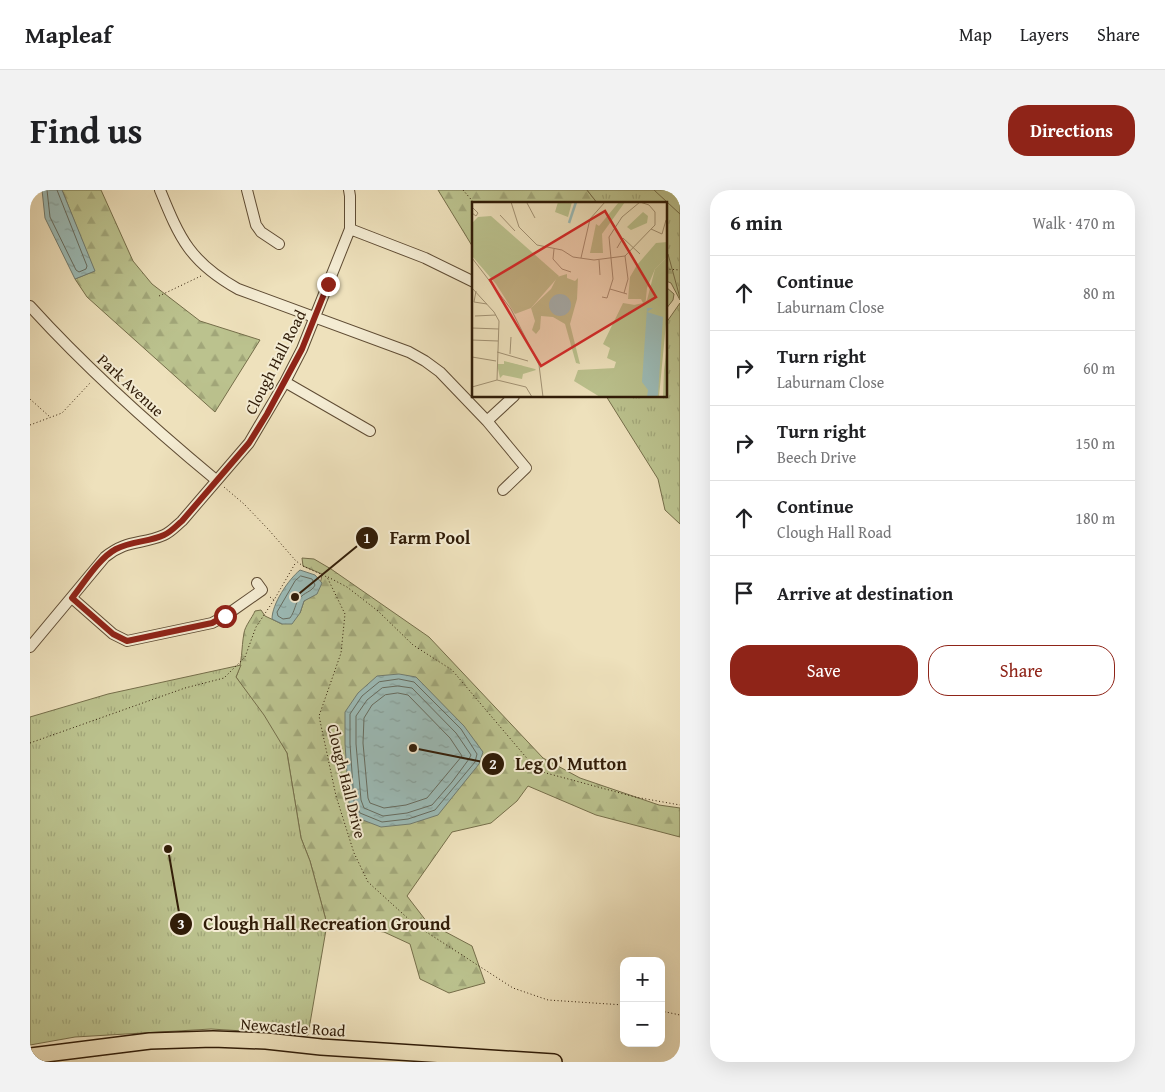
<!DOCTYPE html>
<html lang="en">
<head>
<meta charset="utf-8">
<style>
  :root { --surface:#fff; --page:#f2f2f2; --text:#202124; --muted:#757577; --line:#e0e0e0; --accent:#8f2418 }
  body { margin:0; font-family:"Gentium Book Plus",serif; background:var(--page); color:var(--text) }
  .controls { position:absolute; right:15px; bottom:15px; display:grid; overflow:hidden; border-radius:10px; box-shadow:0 5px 20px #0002 }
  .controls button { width:45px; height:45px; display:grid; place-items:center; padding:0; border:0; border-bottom:1px solid var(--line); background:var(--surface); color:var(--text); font:25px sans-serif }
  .stop { position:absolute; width:15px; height:15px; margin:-11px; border:4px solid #8f2418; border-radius:50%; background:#fff }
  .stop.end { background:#8f2418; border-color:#fff; box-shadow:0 1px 5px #0008 }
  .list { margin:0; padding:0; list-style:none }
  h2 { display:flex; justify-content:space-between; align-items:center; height:65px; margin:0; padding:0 20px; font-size:21px }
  h2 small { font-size:16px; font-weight:400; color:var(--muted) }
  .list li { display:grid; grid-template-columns:32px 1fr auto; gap:15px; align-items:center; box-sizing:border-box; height:75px; padding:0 20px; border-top:1px solid var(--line) }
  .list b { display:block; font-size:19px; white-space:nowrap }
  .list p { margin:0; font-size:16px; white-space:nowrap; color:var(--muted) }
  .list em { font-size:16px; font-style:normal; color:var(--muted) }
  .actions { display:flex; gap:10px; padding:15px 20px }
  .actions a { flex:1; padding:11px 0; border:1px solid var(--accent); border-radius:20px; text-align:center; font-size:18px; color:var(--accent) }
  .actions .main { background:var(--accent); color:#fff }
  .icon { flex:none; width:28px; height:28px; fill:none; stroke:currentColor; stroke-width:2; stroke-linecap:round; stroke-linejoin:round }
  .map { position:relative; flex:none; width:650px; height:872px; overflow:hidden; border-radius:20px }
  header { display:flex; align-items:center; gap:30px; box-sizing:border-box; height:70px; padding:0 25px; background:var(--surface); border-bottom:1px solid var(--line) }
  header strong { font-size:24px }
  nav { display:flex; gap:28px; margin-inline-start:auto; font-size:18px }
  .intro { display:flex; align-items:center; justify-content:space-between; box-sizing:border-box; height:120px; padding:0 30px }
  h1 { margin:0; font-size:35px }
  .button { padding:12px 22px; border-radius:20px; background:var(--accent); color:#fff; font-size:18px; font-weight:700 }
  main { display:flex; gap:30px; padding:0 30px }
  aside { flex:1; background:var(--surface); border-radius:20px; box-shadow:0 5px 20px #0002 }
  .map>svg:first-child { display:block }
</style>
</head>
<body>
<header>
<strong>Mapleaf</strong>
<nav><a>Map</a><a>Layers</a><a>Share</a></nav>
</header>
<div class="intro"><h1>Find us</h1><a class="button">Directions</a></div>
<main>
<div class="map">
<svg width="650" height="872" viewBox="0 0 650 872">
  <defs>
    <pattern id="forest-firs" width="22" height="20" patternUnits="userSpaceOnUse" patternTransform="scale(1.25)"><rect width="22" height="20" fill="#bbc28e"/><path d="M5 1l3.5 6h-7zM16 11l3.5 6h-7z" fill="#a1a679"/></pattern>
    <pattern id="park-tufts" width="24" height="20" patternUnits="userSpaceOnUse" patternTransform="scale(1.25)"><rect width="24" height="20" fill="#bbc28e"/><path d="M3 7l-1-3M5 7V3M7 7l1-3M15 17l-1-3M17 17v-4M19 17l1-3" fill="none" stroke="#a1a679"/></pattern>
    <pattern id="water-ripples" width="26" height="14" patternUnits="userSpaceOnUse" patternTransform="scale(1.25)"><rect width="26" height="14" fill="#9cbcb8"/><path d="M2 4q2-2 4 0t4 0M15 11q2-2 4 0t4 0" fill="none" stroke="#87a19d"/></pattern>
  </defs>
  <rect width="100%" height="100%" fill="#eee1bc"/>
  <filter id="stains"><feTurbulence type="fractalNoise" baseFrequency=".004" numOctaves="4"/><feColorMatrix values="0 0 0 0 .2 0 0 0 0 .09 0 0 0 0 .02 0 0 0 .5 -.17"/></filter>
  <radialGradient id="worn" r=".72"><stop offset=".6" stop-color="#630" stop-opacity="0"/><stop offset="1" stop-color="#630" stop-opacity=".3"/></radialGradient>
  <path fill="url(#forest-firs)" stroke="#756e4a" d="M32 0H71L103 71 122 94 170 131 230 150 185 222 57 107 45 89 64 81Z
    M408 0H557L568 14H444V59Z
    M636 63 650 70V110L641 93 636 91Z
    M272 368 284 369 301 379 399 447 513 568 550 588 629 615 650 618V647L566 625 498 596 487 611 461 633 422 642 377 706 397 732 442 756 455 793 419 803 390 789 380 754 354 742 297 734 280 671 271 648 257 563 206 487C213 472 211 459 214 443 215 436 222 428 225 421L231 420 235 426 252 434 270 423 274 411C286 404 290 399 292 384L273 376Z"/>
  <path fill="url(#park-tufts)" stroke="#756e4a" d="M557 0H650V108L638 64 636 63V14H568Z
    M650 113V334L635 320 628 289 576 206H636V133Z
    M211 475 206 487 234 525 257 563 271 648 280 671 297 734 278 845 181 839 45 847 0 855V527L78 504Z"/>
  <path fill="#bbc28e" stroke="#756e4a" d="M624 0H650V24Z
    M636 97 644 104 643 110 636 119Z"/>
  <path fill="url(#water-ripples)" stroke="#707c71" d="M12 0H32L65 81 45 89 15 28Z
    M270 380 285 385 292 393 287 404 274 411 270 423 262 434H252L242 429C242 414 258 390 270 380Z
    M369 484 386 487 434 536 453 562 449 574 408 625 380 634 351 637 325 627 319 613 315 554V522L328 503 347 486Z"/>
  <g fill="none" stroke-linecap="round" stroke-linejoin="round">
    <path stroke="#666c60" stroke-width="1" d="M17 0 20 27 46 80 49 82 56 79 57 76 27 0
      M271 386 282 389 285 395C282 402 274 402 269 409 265 414 265 421 260 428L253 429 248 426 247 422 265 391Z
      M369 489 384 492 431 539 447 564 445 572 405 620 378 629 352 632 330 623 324 611 320 554V524L332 506 349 492Z
      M368 496 382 498 426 543 441 565 439 569 422 592 402 615 377 623 353 626 334 618 331 610 326 554V526L337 510 352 498Z
      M368 503 378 505 420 548 432 566 397 608 376 615 354 618 340 613 338 608 333 553 334 528 342 515 355 505Z"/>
    <g stroke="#5f4c34" stroke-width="12">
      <path id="minor" d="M130 0C150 49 160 72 208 99L379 162 395 171 410 182 457 231 496 278 473 300
        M217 0 226 35 231 42 249 54
        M320 39 395 68 444 92
        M0 116C57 179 121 236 186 290
        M255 192 340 241
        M457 231 484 206
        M42 408 83 444 97 451 182 433 195 426 232 400 227 393
        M0 457 75 367C97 349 111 355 134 345 141 342 146 336 152 331L219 253 255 192 272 159 320 39V6L319 0"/>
    </g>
    <g stroke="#2f1b07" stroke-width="18">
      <path id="highway" d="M0 866 120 851 183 849 236 851 291 857 524 872"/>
    </g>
    <path stroke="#2f1b07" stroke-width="1" stroke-dasharray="1 2.5" stroke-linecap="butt" d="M433 0 445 14
      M636 79 650 80
      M129 106 171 86
      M0 209 20 227
      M0 235 32 223 60 193
      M194 297 214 314 238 339 266 371 273 376 297 387 315 424 311 463 289 526 306 606 324 663 338 692 384 734 483 798 518 810 594 815
      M298 387 317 397 348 421 383 455 422 480 506 579 516 583 605 607 650 615
      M240 407 244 410 266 372
      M0 553 155 498 194 488 215 467 226 437 244 410
      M631 821 650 825"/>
    <use href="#minor" stroke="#f4ecd3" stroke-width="10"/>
    <use href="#highway" stroke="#eee1bc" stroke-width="15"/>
  </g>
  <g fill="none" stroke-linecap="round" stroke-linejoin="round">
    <path stroke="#8f2418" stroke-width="6" d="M195 426 182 433 97 451 83 444 42 408C54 393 69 368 86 359 101 351 119 352 134 345 141 342 146 336 152 331L219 253 237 224 272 159 298 94"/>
  </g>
  <g text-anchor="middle" stroke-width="4" stroke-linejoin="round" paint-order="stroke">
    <g font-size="16" fill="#2f1b07" stroke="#f4ecd3">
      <text transform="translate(245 172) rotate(-63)" y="6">Clough Hall Road</text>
      <text transform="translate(101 195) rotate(43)" y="6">Park Avenue</text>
      <text transform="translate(317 591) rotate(76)" y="6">Clough Hall Drive</text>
      <text transform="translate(263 837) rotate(4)" y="6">Newcastle Road</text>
    </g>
  </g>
  <g transform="translate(442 12)">
    <rect width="195" height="195" fill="#eee1bc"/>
    <path d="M147 0H153L130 32 131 51H118L124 22 127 24ZM171 10 176 14 175 21 159 28 155 25ZM195 40V55L183 67 175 86 164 195H128L102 179 106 168 143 166 162 103 171 101 169 97H156L158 75 165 63 184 41ZM95 72V76L103 79 106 76 105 97 98 122 108 162 104 161 93 122 81 115 69 114 68 127 64 132 60 128 63 119 59 106 79 87 85 75ZM195 143V195H191L192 168Z" fill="#bbc28e"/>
    <path d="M19 14 87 74 59 106 43 112 24 82 0 54V21L6 15ZM195 55V111L187 195H143L144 177 140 173 144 160 135 156 138 146 131 142 151 101 169 104 175 98 183 67ZM32 159 63 167 64 168 51 172 50 177 31 173 28 176 25 162H32Z" fill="#bbc28e"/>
    <path d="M86 0H100L96 15 83 10ZM186 70 195 72 194 103 180 101ZM34 160 51 164 48 175 32 171Z" fill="#bbc28e"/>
    <path d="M77 103a11 11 0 1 1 22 0a11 11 0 1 1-22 0ZM175 106H181L175 110 191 115 186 193 183 195H175L176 188 170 180Z" fill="#9cbcb8"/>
    <path fill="none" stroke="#9cbcb8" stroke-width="2.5" d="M97 21 104 0"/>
    <path fill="none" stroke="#a29274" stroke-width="1" d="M39 0 47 25 65 43 90 48 101 55 122 58 153 54 183 23V10L177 3 168 0M55 1 63 16M0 5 6 11 4 14 0 11M28 13 43 29M179 27 190 32 194 18M145 46 151 36 168 52M82 47 81 57 90 67 99 70M0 56 39 107 67 163 71 195M109 56 118 17 133 0M127 58 128 73M0 86 22 110 27 119 25 178M138 87 155 92M4 89 2 100 15 102M152 91 156 77 153 54M130 95 135 96 141 77 137 35 150 15 168 0M3 114 24 113M0 126 27 127M0 138 26 139M25 150 56 159M38 152 39 135M0 155 24 159M25 178 54 185 60 195M0 185 25 178"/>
    <path fill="#d62828" fill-opacity="0.15" stroke="#d62828" stroke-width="2.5" d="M133 9 184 95 69 164 18 78Z"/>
    <rect width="195" height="195" fill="none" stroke="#2f1b07" stroke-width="2.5"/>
  </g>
  <path fill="none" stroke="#2f1b07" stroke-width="2" d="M265 407L337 348M383 558L463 574M138 659L151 734"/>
  <g fill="#2f1b07" stroke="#f4ecd3" stroke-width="2">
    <circle cx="265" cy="407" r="5"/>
    <circle cx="383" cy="558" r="5"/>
    <circle cx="138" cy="659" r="5"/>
    <circle cx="337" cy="348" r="12"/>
    <circle cx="463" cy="574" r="12"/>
    <circle cx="151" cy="734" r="12"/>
  </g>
  <g font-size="15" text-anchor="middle" font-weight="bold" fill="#fff">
    <text x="337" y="353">1</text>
    <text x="463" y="579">2</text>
    <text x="151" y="739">3</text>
  </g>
  <g font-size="18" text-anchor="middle" font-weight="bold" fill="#2f1b07" stroke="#f4ecd3" stroke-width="4" stroke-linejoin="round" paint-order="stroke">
    <text x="400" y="354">Farm Pool</text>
    <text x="541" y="580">Leg O' Mutton</text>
    <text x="297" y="740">Clough Hall Recreation Ground</text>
  </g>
  <rect width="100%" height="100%" filter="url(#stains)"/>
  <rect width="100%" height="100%" fill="url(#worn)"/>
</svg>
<div class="controls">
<button>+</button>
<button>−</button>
</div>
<div class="stop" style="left:195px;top:426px"></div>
<div class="stop end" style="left:298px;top:94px"></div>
</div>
<aside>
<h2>6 min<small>Walk · 470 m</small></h2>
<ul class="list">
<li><svg class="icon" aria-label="ahead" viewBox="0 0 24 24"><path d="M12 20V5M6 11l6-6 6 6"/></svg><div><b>Continue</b><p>Laburnam Close</p></div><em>80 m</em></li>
<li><svg class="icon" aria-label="right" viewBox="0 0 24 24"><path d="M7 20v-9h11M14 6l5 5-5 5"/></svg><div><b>Turn right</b><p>Laburnam Close</p></div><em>60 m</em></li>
<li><svg class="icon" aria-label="right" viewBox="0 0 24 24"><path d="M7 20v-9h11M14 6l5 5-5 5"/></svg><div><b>Turn right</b><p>Beech Drive</p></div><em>150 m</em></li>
<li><svg class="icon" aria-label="ahead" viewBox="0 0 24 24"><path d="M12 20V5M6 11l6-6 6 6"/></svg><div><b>Continue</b><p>Clough Hall Road</p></div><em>180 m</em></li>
<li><svg class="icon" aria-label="arrive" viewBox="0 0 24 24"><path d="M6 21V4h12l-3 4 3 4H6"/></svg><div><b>Arrive at destination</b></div></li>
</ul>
<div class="actions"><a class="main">Save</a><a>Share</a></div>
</aside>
</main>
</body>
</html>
